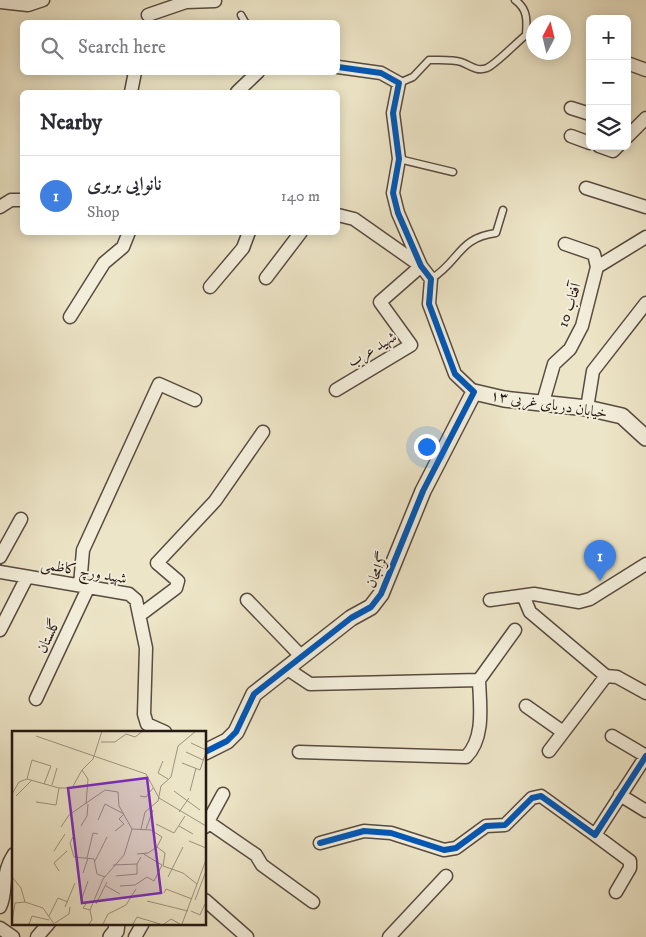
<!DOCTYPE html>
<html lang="en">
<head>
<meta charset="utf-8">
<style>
  :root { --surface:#fff; --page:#f7f7f7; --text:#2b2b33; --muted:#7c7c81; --line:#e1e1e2; --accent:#7c3aed }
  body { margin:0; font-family:"IM FELL DW Pica",Amiri,serif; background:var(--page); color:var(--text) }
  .controls { position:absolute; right:15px; top:15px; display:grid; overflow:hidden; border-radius:8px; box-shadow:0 2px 12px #0003 }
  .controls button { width:45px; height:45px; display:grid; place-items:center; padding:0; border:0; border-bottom:1px solid var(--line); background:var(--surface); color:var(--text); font:25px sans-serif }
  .compass { position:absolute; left:526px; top:15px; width:45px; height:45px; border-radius:50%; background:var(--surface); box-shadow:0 2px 12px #0003; rotate:7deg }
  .you { position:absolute; left:426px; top:446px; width:18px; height:18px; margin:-12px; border:4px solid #fff; border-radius:50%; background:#1a73e8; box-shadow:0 0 0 8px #1a73e833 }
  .badge { display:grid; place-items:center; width:32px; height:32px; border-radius:50%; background:var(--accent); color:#fff; font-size:16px; font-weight:700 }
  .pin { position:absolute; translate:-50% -41px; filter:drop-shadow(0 1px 2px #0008) }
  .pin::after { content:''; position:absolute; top:26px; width:18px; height:15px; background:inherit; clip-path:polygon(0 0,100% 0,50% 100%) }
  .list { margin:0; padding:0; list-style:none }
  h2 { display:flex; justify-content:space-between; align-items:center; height:65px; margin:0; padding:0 20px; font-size:21px }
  h2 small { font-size:16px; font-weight:400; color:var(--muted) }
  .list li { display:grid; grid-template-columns:32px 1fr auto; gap:15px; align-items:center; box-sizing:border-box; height:80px; padding:0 20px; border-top:1px solid var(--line) }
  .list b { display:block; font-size:19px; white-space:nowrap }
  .list p { margin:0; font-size:16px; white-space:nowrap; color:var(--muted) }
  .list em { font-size:16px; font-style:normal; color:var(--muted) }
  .icon { flex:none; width:28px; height:28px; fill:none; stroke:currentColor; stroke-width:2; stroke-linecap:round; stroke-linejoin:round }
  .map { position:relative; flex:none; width:646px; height:937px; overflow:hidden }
  .search { position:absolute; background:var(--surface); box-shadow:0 2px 12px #0003; left:20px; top:20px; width:320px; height:55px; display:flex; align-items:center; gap:12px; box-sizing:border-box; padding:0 18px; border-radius:8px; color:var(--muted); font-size:19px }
  .panel { position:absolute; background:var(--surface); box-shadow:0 2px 12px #0003; left:20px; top:90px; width:320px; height:145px; border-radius:8px }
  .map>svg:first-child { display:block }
</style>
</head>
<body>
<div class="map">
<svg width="646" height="937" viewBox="0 0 646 937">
  <rect width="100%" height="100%" fill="#ede5c7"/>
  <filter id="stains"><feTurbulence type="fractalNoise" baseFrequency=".004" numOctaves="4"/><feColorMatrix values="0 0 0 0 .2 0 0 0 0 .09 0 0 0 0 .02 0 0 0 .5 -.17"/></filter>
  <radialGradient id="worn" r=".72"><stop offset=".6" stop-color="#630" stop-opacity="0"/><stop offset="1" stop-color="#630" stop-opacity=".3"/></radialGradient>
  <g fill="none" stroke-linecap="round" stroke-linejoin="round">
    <g stroke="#584b40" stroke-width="9">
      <path id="service" d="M241 15 245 22
        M399 83 413 77 429 60C439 60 452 59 461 62 470 65 476 72 487 68 496 64 516 43 526 35 527 21 528 9 515 0
        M399 159 453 172
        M431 279C460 261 458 238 496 233L503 210"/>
    </g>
    <g stroke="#584b40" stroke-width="15">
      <path id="minor" d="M0 2 28 5 43 0
        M148 15 186 2 215 1
        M627 63 646 70
        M338 67 381 73 399 83 393 113 399 159 393 193 398 213 421 266 431 279 429 304 455 374 474 392
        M131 92 135 72
        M237 92 258 72
        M571 108 590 114
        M571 136 590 143
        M627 137 646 118
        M599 146 613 151 618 146
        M586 188 646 207
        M0 207 11 200H22
        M565 244 594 254 597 267
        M266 278 301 232
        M210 287 243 248 249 232
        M70 317 104 263 123 247 129 232
        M336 390 411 345 380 302 421 266 354 219 338 215
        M543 402 554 364 570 349 582 326 597 267 646 237
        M587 408 593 371 646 303
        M0 557 21 519
        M0 572 129 594 136 600 146 648 144 714 147 724 165 732
        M80 585 83 550 159 384 195 400
        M527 596 525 600 530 612 606 676 617 677 646 693
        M247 600 301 656
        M490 600 534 594 579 602 590 599 646 564
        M140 615 176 588 178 581 157 563 215 501 263 432
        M0 630 27 577
        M286 668 310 684 479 680 515 630
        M36 699 89 586
        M526 706 563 732
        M612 736 646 756
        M549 751 606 676
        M299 752 466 757C485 738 480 706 479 680
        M620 795 646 811
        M208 822 256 855 262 865 313 902
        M205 827 223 794
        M595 835 630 861V868L616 892
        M320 843 364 831 391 833 444 850 456 848 486 826 505 825 532 798 541 796 595 835 646 756
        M205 900 247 937
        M0 907C8 891 0 875 14 854
        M0 928 13 937
        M37 937 49 923
        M135 937 143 923
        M389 937 446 876"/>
    </g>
    <g stroke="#584b40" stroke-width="18">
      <path id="tertiary" d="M205 752 227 741 236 732 254 694 351 618 371 607 381 594 423 491 474 392 504 399 587 408 622 416 646 438
        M111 937 116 931 117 923"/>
    </g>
    <use href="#service" stroke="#f3eedb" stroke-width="6"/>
    <use href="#minor" stroke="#f3eedb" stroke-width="12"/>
    <use href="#tertiary" stroke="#f3eedb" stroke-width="15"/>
    <g stroke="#f3eedb" stroke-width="9">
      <path id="cycleway" d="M205 752 227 741 236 732 254 694 351 618 371 607 381 594 423 491 474 392 455 374 429 304 431 279 421 266 398 213 393 193 399 159 393 113 399 83 381 73 338 67
        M320 843 364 831 391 833 444 850 456 848 486 826 505 825 532 798 541 796 595 835 646 756"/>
    </g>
    <use href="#cycleway" stroke="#0057b8" stroke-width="6"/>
  </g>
  <g text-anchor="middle" stroke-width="4" stroke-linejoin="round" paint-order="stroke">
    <g font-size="15" fill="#261813" stroke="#f3eedb">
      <text transform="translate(569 305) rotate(-72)" y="5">آفتاب 10</text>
      <text transform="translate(372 349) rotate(-31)" y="5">شهید عرب</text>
      <text transform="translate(549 404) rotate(9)" y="5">خیابان دریای غربی ۱۳</text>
      <text transform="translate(377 570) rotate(-66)" y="5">گرامجان</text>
      <text transform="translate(84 571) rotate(10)" y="5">شهید ورچ کاظمی</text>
      <text transform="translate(48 636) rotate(-65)" y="5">گلستان</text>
    </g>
  </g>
  <g transform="translate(12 731)">
    <rect width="194" height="194" fill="#ede5c7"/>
    <path fill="none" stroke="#9d937f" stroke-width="1" d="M24 5 134 43 147 67 194 95M89 11H103L114 3 123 6 131 0M179 12 194 19M174 21 191 29M151 30 146 42 156 48M170 32 188 39 194 21M15 48 20 29 39 35 32 53M40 54 45 37M162 60 188 79M178 60 184 37M0 63 7 51 15 48 47 57H60L70 39M4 65 20 49M128 65 134 66 141 57M24 71 44 74 47 57M74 73 76 48 70 39 81 28 90 0M167 81 177 67M86 89 93 73 112 83 107 88 112 93 103 100M144 93 162 102 173 85M69 95 75 85 76 73M167 95 181 103M49 96 57 84 93 59 106 61 107 75 120 98M120 98 139 99 150 106 145 116 153 122 151 135 171 142 185 153M129 98 133 81 146 70 149 55 159 46 166 15 184 0M134 98 141 79M61 106 58 112 62 126 82 128 85 143 93 146M177 110 194 117M42 120 53 103M125 123 136 122 145 116M75 127 81 102 86 103M83 130 95 106M101 134 125 133 129 126M47 140 42 132 55 120M71 142 76 127M104 145 125 143V133M0 146 9 157 13 171 31 177 42 193M156 146 171 116M76 150 69 170 74 173 71 177 78 179M94 155 108 163M108 155 123 154 135 146 142 150 150 134 130 122M152 162 154 158 180 168M183 169 194 140M135 170 176 180M84 173 95 151M53 176 63 152M179 180 188 184 193 173M37 185 46 167 56 171M0 191 3 172 13 171M43 192 57 183 58 176M17 193 20 185 37 189M77 193 80 189 78 179 91 148 112 124 120 98M91 193 96 183 114 174 124 158M121 193 125 186 148 193M152 193 159 188 168 193M170 193 194 129"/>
    <path fill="#7b2cbf" fill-opacity="0.15" stroke="#7b2cbf" stroke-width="2.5" d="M135 47 149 162 70 172 56 57Z"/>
    <rect width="194" height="194" fill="none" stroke="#261813" stroke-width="2.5"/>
  </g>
  <rect width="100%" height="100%" filter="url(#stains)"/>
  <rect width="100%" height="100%" fill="url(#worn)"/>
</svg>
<div class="controls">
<button>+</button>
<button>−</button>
<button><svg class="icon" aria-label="layers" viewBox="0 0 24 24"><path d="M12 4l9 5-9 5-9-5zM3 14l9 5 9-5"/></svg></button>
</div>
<svg class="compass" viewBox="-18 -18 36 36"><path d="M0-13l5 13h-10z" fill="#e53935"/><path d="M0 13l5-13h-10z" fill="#7c7c81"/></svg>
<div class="you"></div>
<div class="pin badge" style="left:600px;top:581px;background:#3f7fe0">1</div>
<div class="search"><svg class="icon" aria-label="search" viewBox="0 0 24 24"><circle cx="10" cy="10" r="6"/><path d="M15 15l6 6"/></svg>Search here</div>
<section class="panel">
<h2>Nearby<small></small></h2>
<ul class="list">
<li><span class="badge" style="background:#3f7fe0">1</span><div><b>نانوایی بربری</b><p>Shop</p></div><em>140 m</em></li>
</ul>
</section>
</div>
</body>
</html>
